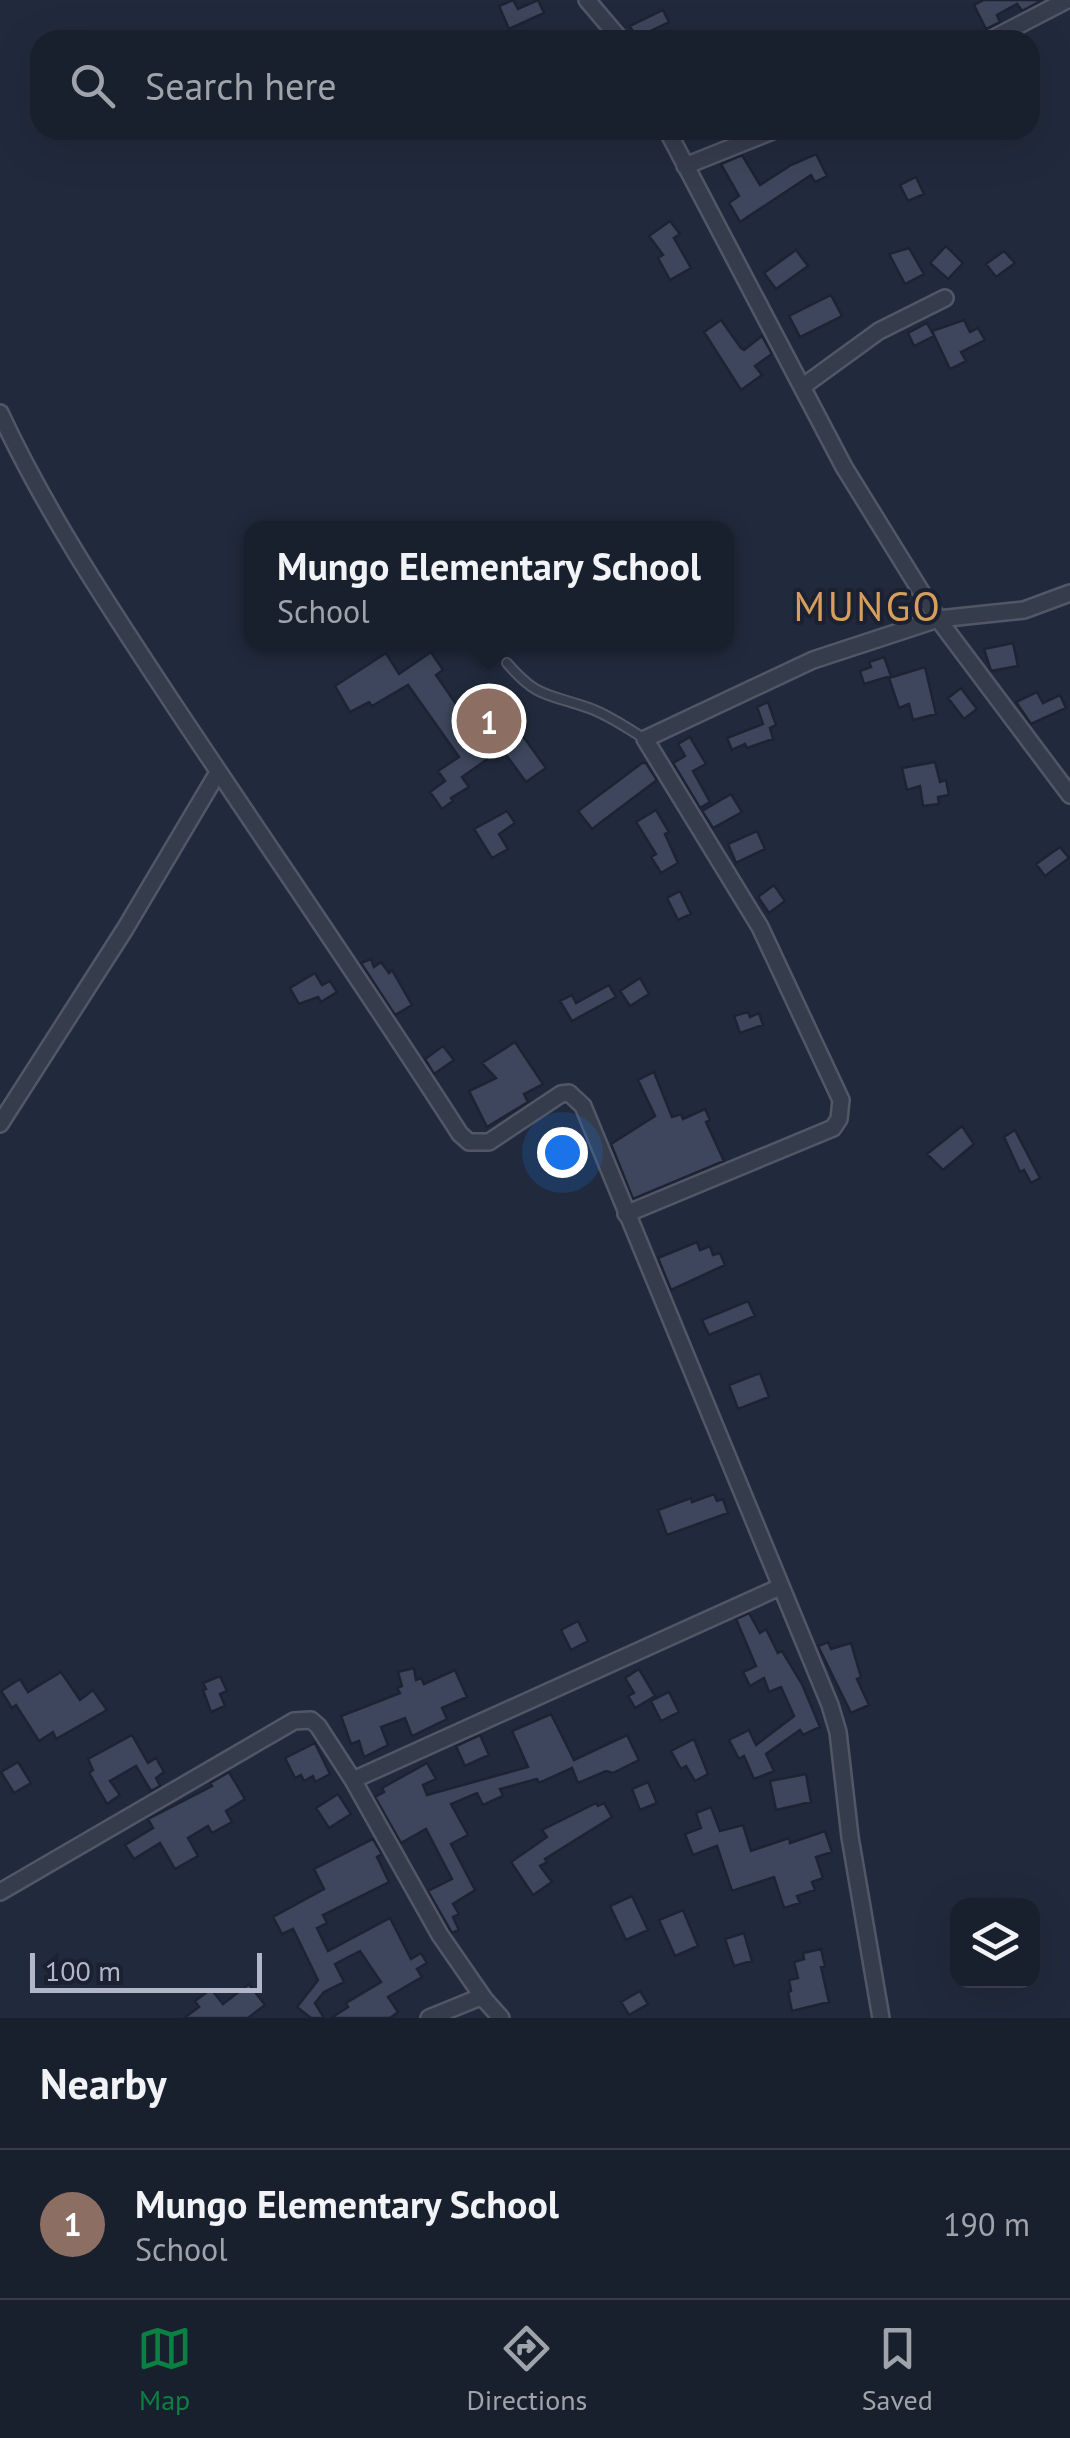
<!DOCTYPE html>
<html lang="en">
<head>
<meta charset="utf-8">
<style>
  :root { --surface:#19202d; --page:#262d39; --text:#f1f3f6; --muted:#9fa3aa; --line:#373e49; --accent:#0b8043 }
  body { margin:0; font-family:"PT Sans",sans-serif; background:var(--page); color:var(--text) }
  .controls { position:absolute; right:30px; bottom:30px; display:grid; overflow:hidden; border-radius:20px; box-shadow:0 10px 40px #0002 }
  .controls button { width:90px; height:90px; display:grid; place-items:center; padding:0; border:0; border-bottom:2px solid var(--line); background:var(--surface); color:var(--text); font:50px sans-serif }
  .scale { position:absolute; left:30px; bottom:25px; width:232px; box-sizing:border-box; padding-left:10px; border:5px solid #b1b7c8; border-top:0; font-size:28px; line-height:35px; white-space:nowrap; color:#b1b7c8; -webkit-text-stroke:8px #1b2131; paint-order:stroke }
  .you { position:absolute; left:562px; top:1152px; width:35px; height:35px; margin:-25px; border:8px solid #fff; border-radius:50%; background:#1a73e8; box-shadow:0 0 0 15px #1a73e833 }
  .badge { display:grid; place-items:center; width:65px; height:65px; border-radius:50%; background:var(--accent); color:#fff; font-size:32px; font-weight:700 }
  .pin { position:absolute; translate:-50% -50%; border:5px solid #fff; box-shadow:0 2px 10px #0006 }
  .popup { position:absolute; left:244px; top:521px; width:490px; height:130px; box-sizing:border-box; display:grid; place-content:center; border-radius:20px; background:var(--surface); filter:drop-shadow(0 2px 8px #0005); font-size:32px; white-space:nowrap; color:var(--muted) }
  .popup b { font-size:38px; color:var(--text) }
  .popup::after { content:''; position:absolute; left:50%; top:100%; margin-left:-20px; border:20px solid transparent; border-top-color:var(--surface) }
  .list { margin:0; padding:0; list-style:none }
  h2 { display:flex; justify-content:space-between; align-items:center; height:130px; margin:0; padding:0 40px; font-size:42px }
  h2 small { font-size:32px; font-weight:400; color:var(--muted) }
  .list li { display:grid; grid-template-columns:65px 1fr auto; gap:30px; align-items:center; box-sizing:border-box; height:150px; padding:0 40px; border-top:2px solid var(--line) }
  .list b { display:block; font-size:38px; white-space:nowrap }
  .list p { margin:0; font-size:32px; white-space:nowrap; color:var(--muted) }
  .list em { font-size:32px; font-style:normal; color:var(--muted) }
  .icon { flex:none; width:55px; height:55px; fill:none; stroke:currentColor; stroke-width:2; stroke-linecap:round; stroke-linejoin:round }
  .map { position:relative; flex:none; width:1070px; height:2018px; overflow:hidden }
  .search { position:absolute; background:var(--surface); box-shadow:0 10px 40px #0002; left:30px; right:30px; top:30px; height:110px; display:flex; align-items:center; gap:25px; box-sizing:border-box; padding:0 35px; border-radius:30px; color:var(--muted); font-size:38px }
  .sheet { height:280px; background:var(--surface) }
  nav { display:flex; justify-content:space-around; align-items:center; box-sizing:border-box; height:140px; border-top:2px solid var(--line); background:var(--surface); font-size:28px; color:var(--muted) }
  nav a { display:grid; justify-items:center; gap:5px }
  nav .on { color:var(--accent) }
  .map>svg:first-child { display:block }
</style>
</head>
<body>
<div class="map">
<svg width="1070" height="2018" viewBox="0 0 1070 2018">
  <rect width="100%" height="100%" fill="#212a3c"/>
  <path fill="#3d465c" stroke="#1d2333" stroke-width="2.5" d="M513 0 518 9 538 0 544 13 509 29 499 6Z
    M984 0H1043L1022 11 1017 4 997 15 1000 22 986 29 974 5Z
    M663 10 669 22 636 38 630 26Z
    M816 154 827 176 815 182 811 175 740 222 729 203 739 196 721 164 742 155 760 185 791 165Z
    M916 177 924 194 908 201 900 185Z
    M670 221 680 234 674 238 691 268 670 280 658 258 663 255 649 236Z
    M946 246 963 263 948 279 930 263Z
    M909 248 924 274 905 284 889 254Z
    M796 250 808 266 776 289 764 273Z
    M1004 251 1015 263 996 277 986 264Z
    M831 295 842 316 800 337 789 316Z
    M721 320 741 348 744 350 762 336 772 354 755 366 762 375 741 390 704 332Z
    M964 320 970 332 978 328 985 340 961 352 966 361 950 369 932 331Z
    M927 323 934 336 914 346 908 333Z
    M1013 643 1018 666 991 671 984 649Z
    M431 652 443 670 436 675 492 756 462 777 469 787 451 798 453 801 442 809 430 792 445 781 438 771 459 757 408 685 372 706 369 702 350 712 335 686 386 653 399 674Z
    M884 657 891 676 864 684 860 671 871 667 869 662Z
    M925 667 936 714 913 720 909 704 899 708 889 678Z
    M961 688 977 709 964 719 948 698Z
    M1037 692 1043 703 1060 695 1066 708 1031 724 1016 702Z
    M768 702 776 725 770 728 773 739 747 748 745 744 732 750 727 738 763 724 757 707Z
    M520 732 546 768 526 782 501 748Z
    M690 737 706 764 693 771 710 802 700 808 673 763 685 756 678 744Z
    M935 762 940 782 946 780 949 795 938 797 939 804 923 806 920 786 907 790 902 768Z
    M642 763H646L657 780 592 829 578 811Z
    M731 794 742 812 713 828 702 811Z
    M656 810 669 832 665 834 678 863 661 873 651 857 656 854 636 822Z
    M507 811 515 823 499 834 508 849 492 858 474 829Z
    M757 831 765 849 736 863 728 844Z
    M1060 847 1069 858 1045 876 1036 864Z
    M774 885 785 901 769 913 758 897Z
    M680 891 691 914 678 920 667 898Z
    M371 959 374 967 381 962 389 973 392 970 412 1005 395 1015 361 963Z
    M315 973 322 985 330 981 337 992 321 1002 318 997 299 1004 290 988Z
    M640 978 649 994 630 1006 620 991Z
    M609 985 616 997 572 1021 560 1001 572 995 576 1003Z
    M748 1012 750 1017 759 1013 763 1025 740 1033 734 1016Z
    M515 1042 543 1084 524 1094 528 1102 487 1127 469 1091 496 1078 482 1063Z
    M443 1046 454 1060 434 1074 425 1059Z
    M654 1072 672 1117 681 1114 683 1119 705 1109 710 1120 706 1122 724 1161 633 1199 611 1144 655 1116 638 1080Z
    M962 1126 974 1144 943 1170 927 1154Z
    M1015 1130 1040 1178 1031 1183 1024 1170 1020 1172 1004 1137Z
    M697 1242 700 1250 710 1246 713 1255 720 1253 725 1265 671 1290 658 1258Z
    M748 1301 755 1316 709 1335 702 1320Z
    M760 1373 769 1397 738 1409 729 1385Z
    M714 1494 717 1501 723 1499 728 1513 667 1535 658 1510 691 1498 692 1502Z
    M749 1613 760 1633 766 1629 778 1653 782 1651 802 1684 820 1727 803 1735 800 1730 766 1754 774 1771 754 1779 744 1756 739 1759 729 1740 749 1730 756 1745 794 1716 781 1687 769 1692 764 1678 750 1686 743 1672 756 1666 736 1619Z
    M578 1621 588 1641 571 1650 561 1630Z
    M828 1642 831 1649 851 1643 861 1677 857 1679 869 1705 851 1713 818 1646Z
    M414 1668 416 1680 421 1678 424 1684 455 1670 467 1697 442 1708 447 1719 412 1736 405 1718 381 1727 388 1745 364 1757 359 1741 351 1744 341 1716 400 1693 397 1688 402 1686 398 1672Z
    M639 1669 655 1696 635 1708 628 1696 634 1693 625 1678Z
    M61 1672 80 1700 93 1690 107 1710 56 1739 53 1732 39 1741 16 1705 12 1708 1 1691 20 1679 28 1692Z
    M220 1676 227 1691 220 1694 225 1706 211 1712 203 1690 206 1689 203 1683Z
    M669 1692 679 1712 661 1721 651 1701Z
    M551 1714 574 1760 627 1735 639 1760 613 1773 606 1771 578 1783 572 1768 539 1783 537 1779 500 1789 503 1796 483 1805 477 1793 451 1804 468 1835 451 1844 475 1890 453 1904 459 1914 453 1917 459 1930 452 1933 428 1891 452 1879 426 1829 401 1843 375 1797 384 1792 382 1788 427 1763 436 1779 423 1785 427 1795 528 1767 512 1731Z
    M132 1735 148 1763 156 1758 164 1772 156 1778 160 1786 151 1791 136 1766 110 1781 120 1795 107 1804 89 1773 93 1770 88 1759Z
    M480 1735 489 1755 465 1766 456 1746Z
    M694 1739 708 1774 695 1781 686 1766 681 1769 671 1751Z
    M315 1743 330 1774 315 1782 313 1776 304 1781 301 1775 295 1778 285 1758Z
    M18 1762 31 1783 14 1793 1 1772Z
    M229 1772 245 1799 226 1811 232 1822 212 1833 208 1826 188 1838 198 1856 175 1869 160 1843 134 1859 125 1845 153 1828 148 1819 212 1786 210 1783Z
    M806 1774 811 1802 776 1810 770 1781Z
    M648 1782 657 1803 640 1810 632 1789Z
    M338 1794 351 1814 329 1828 316 1808Z
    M596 1803 598 1806 604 1803 612 1817 545 1859 547 1862 540 1866 552 1882 533 1895 511 1862 547 1837 542 1830Z
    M711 1807 720 1831 743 1825 751 1851 789 1838 790 1843 825 1831 832 1852 816 1857 823 1878 812 1882 815 1890 797 1896 800 1903 784 1908 774 1877 732 1891 717 1846 693 1855 685 1834 701 1828 696 1813Z
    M373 1839 382 1854 377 1857 389 1882 323 1915 327 1923 317 1928 328 1951 390 1918 411 1959 421 1953 427 1963 417 1969 422 1977 388 1997 398 2012 390 2018H331L348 2007 346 2003 381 1982 360 1951 335 1964 344 1982 324 1992 315 2003 324 2018H311L297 2007 318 1980 293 1929 282 1934 273 1917 324 1889 314 1869Z
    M632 1896 648 1930 626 1940 610 1906Z
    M683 1910 698 1946 675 1956 659 1920Z
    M744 1933 752 1961 734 1966 725 1939Z
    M821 1949 825 1966 821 1967 829 2002 792 2011 788 1992 791 1991 789 1980 798 1978 794 1962 804 1959 803 1953Z
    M249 1984 265 2005 248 2018H184L199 2007 195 2001 211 1989 223 2004Z
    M640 1991 648 2004 629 2015 621 2002Z"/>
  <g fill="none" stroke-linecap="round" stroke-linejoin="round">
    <g stroke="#515767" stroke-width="12">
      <path id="service" d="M507 663C538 699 547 693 589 708 609 715 627 728 645 739"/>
    </g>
    <g stroke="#515767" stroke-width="20">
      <path id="minor" d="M587 0 621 40
        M990 40 1067 0
        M667 130 844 467 938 619 1070 795
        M685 166 775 130
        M802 387 879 331 945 298
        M0 413C48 516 112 611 174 705 269 848 367 989 460 1134L469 1142H489L561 1094 569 1093 583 1106 830 1705 838 1732 850 1837 881 2018
        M0 1124 125 929 217 774
        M626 1214 833 1128 839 1119 841 1100 760 927 645 739 813 660 938 619 1024 610 1070 593
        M0 1892 294 1721 311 1720 318 1726 353 1780
        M485 2000 440 1935 353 1780 780 1587
        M429 2018 478 1998 485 2000 501 2018"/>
    </g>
    <use href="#service" stroke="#353c4c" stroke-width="8"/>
    <use href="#minor" stroke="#353c4c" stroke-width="15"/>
  </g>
  <g text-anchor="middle" stroke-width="8" stroke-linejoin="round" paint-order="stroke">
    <g font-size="40" letter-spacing="2.5" fill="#d79e5c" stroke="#1b2131">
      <text x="868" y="621">MUNGO</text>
    </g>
  </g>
</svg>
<div class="controls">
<button><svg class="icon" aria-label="layers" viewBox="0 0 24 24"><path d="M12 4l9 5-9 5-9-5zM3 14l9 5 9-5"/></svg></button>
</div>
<div class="scale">100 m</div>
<div class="you"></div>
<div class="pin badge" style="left:489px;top:721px;background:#8d6e63">1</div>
<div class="popup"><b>Mungo Elementary School</b>School</div>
<div class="search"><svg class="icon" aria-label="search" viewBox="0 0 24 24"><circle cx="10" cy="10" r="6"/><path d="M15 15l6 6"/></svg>Search here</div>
</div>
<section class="sheet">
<h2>Nearby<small></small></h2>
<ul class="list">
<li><span class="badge" style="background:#8d6e63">1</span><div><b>Mungo Elementary School</b><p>School</p></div><em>190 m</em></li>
</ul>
</section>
<nav>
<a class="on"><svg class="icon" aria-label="map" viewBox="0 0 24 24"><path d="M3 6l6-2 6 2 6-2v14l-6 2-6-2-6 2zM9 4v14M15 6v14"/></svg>Map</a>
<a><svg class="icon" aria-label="directions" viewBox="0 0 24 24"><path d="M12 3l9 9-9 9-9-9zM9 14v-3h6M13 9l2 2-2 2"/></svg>Directions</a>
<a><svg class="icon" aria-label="saved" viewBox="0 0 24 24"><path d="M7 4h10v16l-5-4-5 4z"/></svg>Saved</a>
</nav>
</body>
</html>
